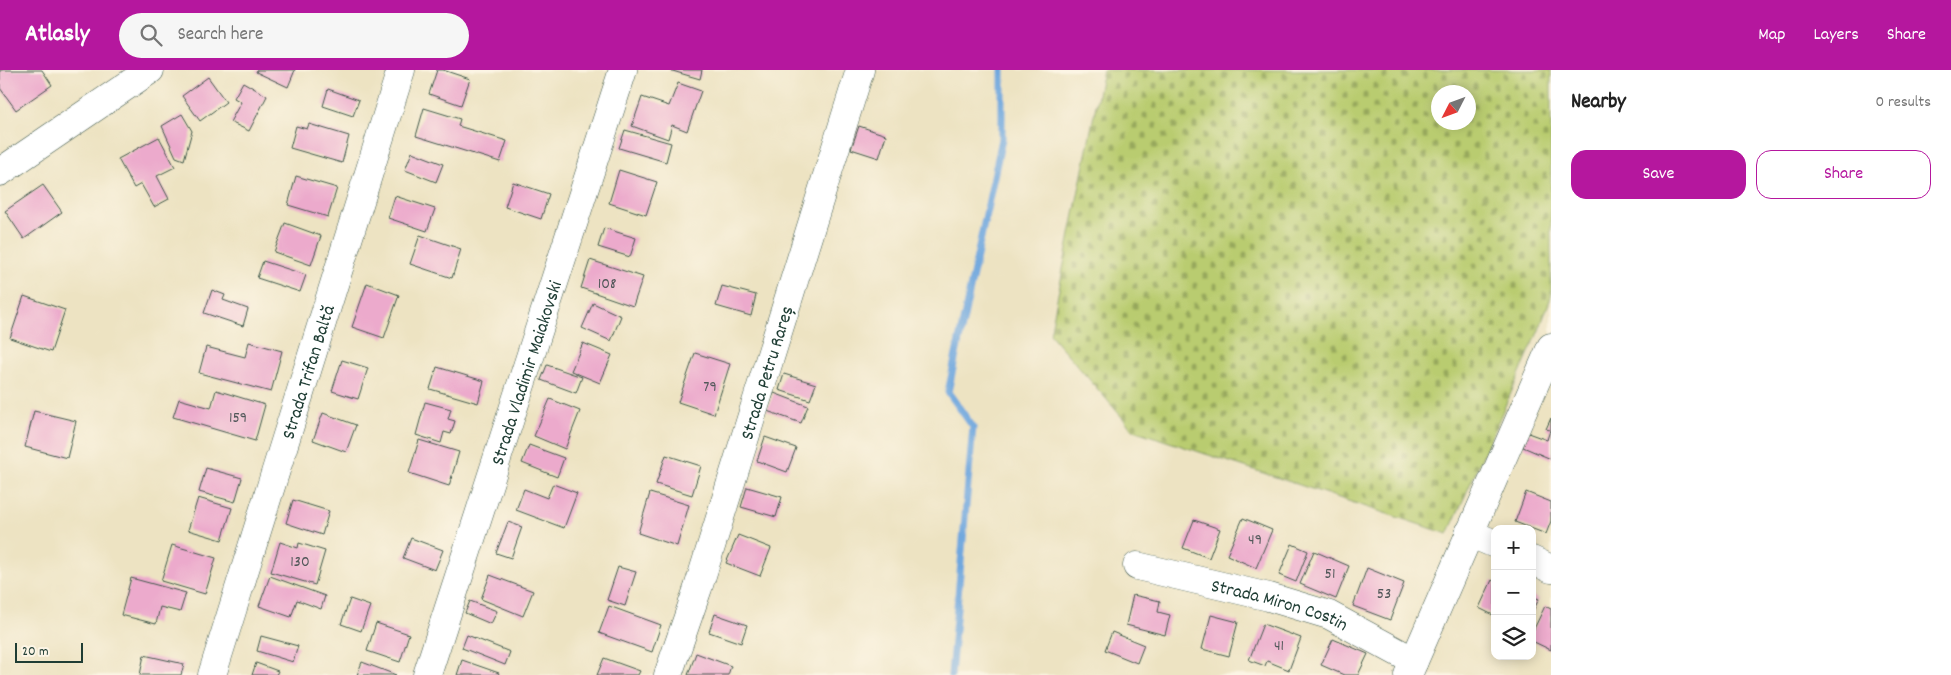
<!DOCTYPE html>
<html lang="en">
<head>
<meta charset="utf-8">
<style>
  :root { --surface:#fff; --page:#f6f6f6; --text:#222; --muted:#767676; --line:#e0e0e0; --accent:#b5179e }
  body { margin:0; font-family:Dekko,sans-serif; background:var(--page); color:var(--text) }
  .controls { position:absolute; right:15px; bottom:15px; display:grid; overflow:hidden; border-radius:10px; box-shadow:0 2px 12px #0003 }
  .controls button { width:45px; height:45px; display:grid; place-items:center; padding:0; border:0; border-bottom:1px solid var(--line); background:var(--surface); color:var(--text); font:25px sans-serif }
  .compass { position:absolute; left:1431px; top:15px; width:45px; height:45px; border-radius:50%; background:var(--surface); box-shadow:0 2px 12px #0003; rotate:228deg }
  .scale { position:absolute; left:15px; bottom:12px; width:68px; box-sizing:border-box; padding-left:5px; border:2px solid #1f3d34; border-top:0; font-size:14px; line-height:18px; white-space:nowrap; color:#1f3d34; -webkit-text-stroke:4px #fcf5e5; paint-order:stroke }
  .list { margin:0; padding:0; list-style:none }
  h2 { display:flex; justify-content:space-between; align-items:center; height:65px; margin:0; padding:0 20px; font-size:21px }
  h2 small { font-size:16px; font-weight:400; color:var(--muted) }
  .actions { display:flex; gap:10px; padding:15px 20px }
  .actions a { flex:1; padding:11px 0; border:1px solid var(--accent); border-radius:15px; text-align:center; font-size:18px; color:var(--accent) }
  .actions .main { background:var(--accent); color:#fff }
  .icon { flex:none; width:28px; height:28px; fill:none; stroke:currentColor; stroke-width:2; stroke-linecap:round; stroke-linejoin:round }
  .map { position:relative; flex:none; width:1551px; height:605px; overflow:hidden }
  header { display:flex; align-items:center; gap:30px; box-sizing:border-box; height:70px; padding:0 25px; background:var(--accent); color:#fff }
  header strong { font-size:24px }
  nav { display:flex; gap:28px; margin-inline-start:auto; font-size:18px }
  .search { width:350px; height:45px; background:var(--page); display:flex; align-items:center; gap:12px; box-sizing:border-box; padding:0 18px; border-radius:28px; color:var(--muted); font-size:19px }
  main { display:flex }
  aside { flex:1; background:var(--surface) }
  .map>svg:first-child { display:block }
</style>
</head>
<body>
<header>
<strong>Atlasly</strong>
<div class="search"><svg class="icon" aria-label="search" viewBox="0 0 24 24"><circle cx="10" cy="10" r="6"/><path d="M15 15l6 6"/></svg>Search here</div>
<nav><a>Map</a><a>Layers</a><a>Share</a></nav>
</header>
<main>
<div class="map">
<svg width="1551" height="605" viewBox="0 0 1551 605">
  <defs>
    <pattern id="cemetery-stones" width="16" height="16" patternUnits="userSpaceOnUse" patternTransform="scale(1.25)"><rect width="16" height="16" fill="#b9cc6f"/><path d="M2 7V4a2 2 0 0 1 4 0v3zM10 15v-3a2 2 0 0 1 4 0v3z" fill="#96a75c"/></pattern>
  </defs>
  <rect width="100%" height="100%" fill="#fcf5e5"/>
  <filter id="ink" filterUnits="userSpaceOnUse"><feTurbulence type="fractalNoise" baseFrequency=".02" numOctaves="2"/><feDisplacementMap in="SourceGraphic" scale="10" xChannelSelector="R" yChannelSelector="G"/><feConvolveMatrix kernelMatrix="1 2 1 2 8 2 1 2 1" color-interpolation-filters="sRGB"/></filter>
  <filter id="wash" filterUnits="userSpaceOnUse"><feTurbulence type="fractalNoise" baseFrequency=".0096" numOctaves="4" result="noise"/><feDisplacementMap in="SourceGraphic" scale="20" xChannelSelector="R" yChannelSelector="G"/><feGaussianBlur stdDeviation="1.12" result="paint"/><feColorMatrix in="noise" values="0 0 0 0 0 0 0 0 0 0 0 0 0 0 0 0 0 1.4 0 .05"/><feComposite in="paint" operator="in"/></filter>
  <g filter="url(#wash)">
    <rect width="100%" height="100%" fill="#ede3c2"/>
    <path fill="url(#cemetery-stones)" stroke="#6c8452" fill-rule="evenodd" d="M1103 0H1551V227L1539 260 1448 464 1133 360 1050 264ZM1438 22H1468V52H1438Z"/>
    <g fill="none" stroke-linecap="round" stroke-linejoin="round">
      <path stroke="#6fa7de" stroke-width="7" d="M951 605 973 357 948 322 1002 69V0"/>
    </g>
    <g id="blocks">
      <path fill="#ecaacc" d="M0 0H42L52 15 16 40 0 18Z
        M257 0H295L288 17 256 2Z
        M437 0H443L470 9 461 35 429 24Z
        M669 0H702L700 9Z
        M208 7 226 32 200 51 182 26Z
        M243 12 267 26 249 61 230 52 241 32 234 28Z
        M678 13 701 21 687 61 672 55 668 69 632 56 642 27 669 36Z
        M328 19 359 30 353 46 323 36Z
        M424 38 460 49 458 56 507 71 500 92 416 66Z
        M182 44 192 61 184 90 176 87 162 56Z
        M309 54 349 66 342 93 290 78 296 56 307 59Z
        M859 56 886 65 879 88 851 79Z
        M625 60 671 73 666 92 619 78Z
        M159 67 175 97 157 106 169 129 154 137 141 114 134 118 118 89Z
        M412 82 443 94 436 112 405 100Z
        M619 100 657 112 646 145 609 133Z
        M296 106 337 118 328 147 288 135Z
        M513 112 549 124 541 149 505 137Z
        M43 115 62 142 24 169 5 141Z
        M395 126 435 139 427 161 388 148Z
        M285 153 321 166 311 195 274 182Z
        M604 158 636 168 630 187 598 177Z
        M420 165 461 179 452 208 410 194Z
        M590 190 643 207 633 236 581 218Z
        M263 191 306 205 300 222 257 208Z
        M367 213 399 225 384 268 352 257Z
        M722 216 756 225 751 246 716 236Z
        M212 220 225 225 223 230 248 239 243 256 204 243Z
        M24 226 65 240 51 282 10 268Z
        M593 233 621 246 611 271 582 258Z
        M249 272 282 281 271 322 199 303 206 277 245 287Z
        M583 273 612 285 600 313 571 301Z
        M695 283 730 294 714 344 678 332Z
        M342 290 368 298 358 329 332 321Z
        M547 295 582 307 576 323 541 310Z
        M437 297 484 311 478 333 430 319Z
        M784 304 816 314 810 330 779 320Z
        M216 320 265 335 255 371 173 347 179 329 211 338Z
        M774 323 808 336 801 353 767 341Z
        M550 329 580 341 565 379 534 366Z
        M425 332 451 339 448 349 455 351 451 364 444 362 441 373 416 365Z
        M34 341 76 351 67 388 25 377Z
        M323 343 356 355 346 382 313 370Z
        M1551 348V389L1523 377 1528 363 1547 370 1550 360 1546 359Z
        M765 367 796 378 787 402 757 391Z
        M419 370 459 382 449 416 409 403Z
        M529 375 564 388 557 407 522 393Z
        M666 385 701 396 692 425 656 414Z
        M206 398 242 408 235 432 199 422Z
        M553 414 577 423 564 458 516 440 524 419 547 428Z
        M747 417 782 427 776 447 741 437Z
        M1526 422 1551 432V451L1546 464 1515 452Z
        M650 423 689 435 677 476 638 463Z
        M198 428 232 438 222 470 188 460Z
        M293 430 329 441 322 465 286 453Z
        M1243 448 1272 460 1256 498 1227 485Z
        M1194 450 1220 459 1209 488 1183 478Z
        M508 452 522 457 511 488 496 483Z
        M738 465 771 478 760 506 726 493Z
        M411 468 443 480 435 500 403 488Z
        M280 472 298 478 299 473 325 481 315 515 271 502Z
        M1292 474 1308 481 1296 512 1279 505Z
        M172 475 216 488 205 524 161 511Z
        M1314 481 1349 496 1336 529 1300 514Z
        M618 497 636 502 625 536 607 530Z
        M1367 498 1404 513 1390 550 1353 536Z
        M490 505 533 521 523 546 481 529Z
        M270 506 325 526 321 539 297 530 291 547 259 536Z
        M131 508 186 523 180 542 160 537 156 554 121 545Z
        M1492 510 1495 512V546L1479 538Z
        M1133 525 1160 531 1158 542 1170 545 1165 565 1126 555Z
        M1532 526 1539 529 1532 543Z
        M350 529 370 536 361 561 341 554Z
        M470 531 497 541 491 554 465 543Z
        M609 536 661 555 652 582 599 563Z
        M1545 536 1551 539V580L1532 571V563Z
        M715 544 747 555 741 573 709 562Z
        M1211 545 1238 552 1229 586 1202 579Z
        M376 553 409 564 400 592 367 581Z
        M1263 554 1301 568 1289 600 1267 591 1265 596 1249 590Z
        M1112 562 1144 575 1137 593 1105 580Z
        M467 565 510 582 505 595 462 578Z
        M261 566 298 576 293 592 257 581Z
        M1333 569 1368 584 1358 605H1344L1321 595Z
        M696 583 731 596 728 605H688Z
        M144 585 184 594 181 605H140Z
        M604 588 640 601 638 605H597Z
        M462 590 499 603 498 605H457Z
        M362 592 396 605H357Z
        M256 593 278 601 276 605H252Z"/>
    </g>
  </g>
  <g filter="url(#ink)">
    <use href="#blocks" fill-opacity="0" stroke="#3e5649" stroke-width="1"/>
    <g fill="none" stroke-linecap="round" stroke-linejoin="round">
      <g stroke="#3e5649" stroke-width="29">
        <g id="minor">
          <path d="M0 102 150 0"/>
          <path d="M1469 463 1495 474"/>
          <path d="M1532 490 1551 499"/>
          <path id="s1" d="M1137 496 1269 527 1329 545 1414 591"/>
          <path id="s2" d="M427 605 623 0"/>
          <path id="s3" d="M668 605 698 518 860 0"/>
          <path d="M1408 605 1551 277"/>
        </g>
      </g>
      <g stroke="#3e5649" stroke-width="29">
        <g id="major">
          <path id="s4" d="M212 605 401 0"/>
        </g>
      </g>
      <use href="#minor" stroke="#fff" stroke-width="28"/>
      <use href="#major" stroke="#fff" stroke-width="28"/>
    </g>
  </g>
  <g text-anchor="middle" stroke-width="4" stroke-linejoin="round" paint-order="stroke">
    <g font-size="16" fill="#52585a">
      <text x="607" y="218">108</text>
      <text x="710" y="321">79</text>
      <text x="238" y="352">159</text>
      <text x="1255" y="474">49</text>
      <text x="300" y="496">130</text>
      <text x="1330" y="508">51</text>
      <text x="1384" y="528">53</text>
      <text x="1279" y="580">41</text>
    </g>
    <g font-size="19" fill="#1f3d34" stroke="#fcf5e5">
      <text dy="7" stroke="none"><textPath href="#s4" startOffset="318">Strada Trifan Baltă</textPath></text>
      <text dy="7" stroke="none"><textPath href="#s2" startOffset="318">Strada Vladimir Maiakovski</textPath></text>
      <text dy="7" stroke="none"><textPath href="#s3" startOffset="318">Strada Petru Rareș</textPath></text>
      <text dy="7" stroke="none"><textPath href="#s1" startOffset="148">Strada Miron Costin</textPath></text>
    </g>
  </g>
</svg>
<div class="controls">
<button>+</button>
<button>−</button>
<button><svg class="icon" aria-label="layers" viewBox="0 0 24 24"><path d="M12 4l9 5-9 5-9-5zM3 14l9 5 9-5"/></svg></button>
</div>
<svg class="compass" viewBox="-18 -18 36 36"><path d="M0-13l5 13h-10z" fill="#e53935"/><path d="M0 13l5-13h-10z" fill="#767676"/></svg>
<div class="scale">20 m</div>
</div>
<aside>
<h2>Nearby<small>0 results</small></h2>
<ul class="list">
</ul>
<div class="actions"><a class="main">Save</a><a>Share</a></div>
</aside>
</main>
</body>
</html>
